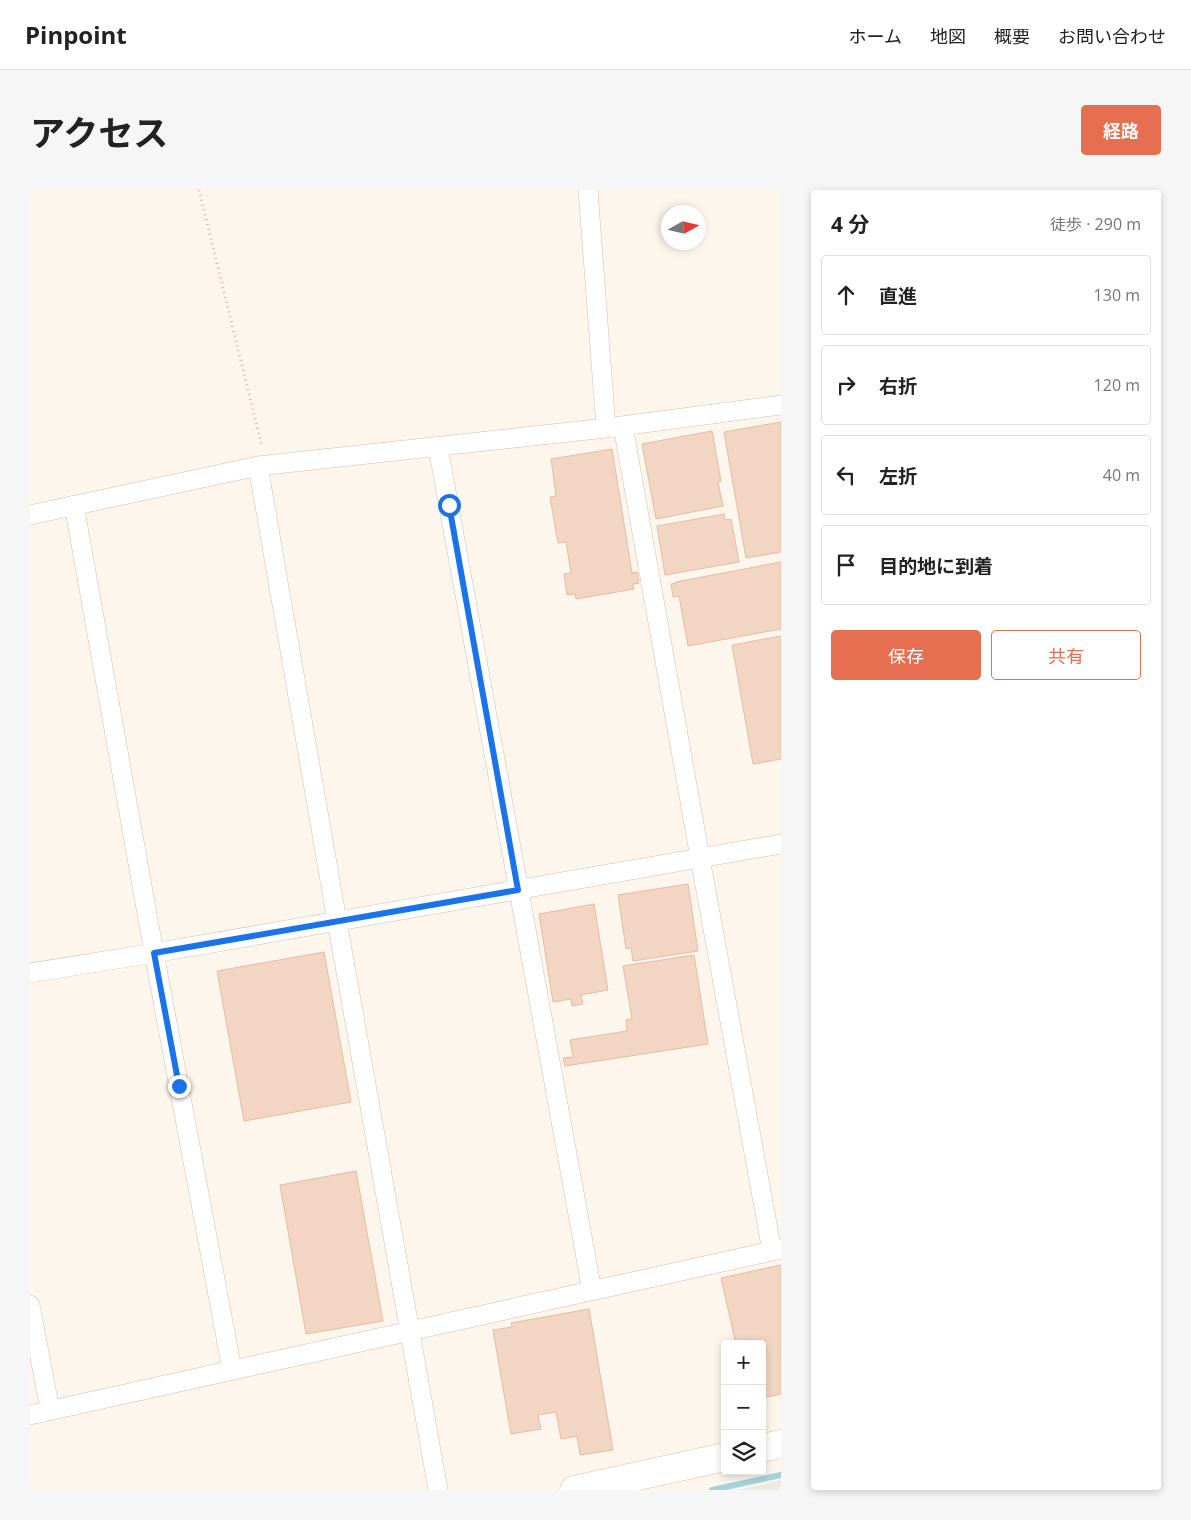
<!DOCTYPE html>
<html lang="ja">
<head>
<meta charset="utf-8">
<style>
  :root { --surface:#fff; --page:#f6f6f6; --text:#222; --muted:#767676; --line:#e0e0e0; --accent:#e76f51 }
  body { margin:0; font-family:"Open Sans","Noto Sans JP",sans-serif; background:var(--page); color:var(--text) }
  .controls { position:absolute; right:15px; bottom:15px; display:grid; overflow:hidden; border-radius:5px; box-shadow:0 2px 8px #0003 }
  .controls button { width:45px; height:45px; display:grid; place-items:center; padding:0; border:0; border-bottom:1px solid var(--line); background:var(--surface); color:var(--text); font:25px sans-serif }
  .compass { position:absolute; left:631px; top:15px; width:45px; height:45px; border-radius:50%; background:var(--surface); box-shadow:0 2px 8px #0003; rotate:82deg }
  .stop { position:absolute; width:15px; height:15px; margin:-11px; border:4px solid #1a73e8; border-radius:50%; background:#fff }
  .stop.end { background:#1a73e8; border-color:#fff; box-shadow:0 1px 5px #0008 }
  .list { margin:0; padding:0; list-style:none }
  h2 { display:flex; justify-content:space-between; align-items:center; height:65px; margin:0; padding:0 20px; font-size:21px }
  h2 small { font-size:16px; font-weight:400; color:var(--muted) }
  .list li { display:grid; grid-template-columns:32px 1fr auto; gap:15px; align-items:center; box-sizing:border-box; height:80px; margin:0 10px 10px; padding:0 10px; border:1px solid var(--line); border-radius:5px }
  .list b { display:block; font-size:19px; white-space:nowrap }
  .list em { font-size:16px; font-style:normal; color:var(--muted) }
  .actions { display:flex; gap:10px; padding:15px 20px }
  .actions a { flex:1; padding:11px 0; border:1px solid var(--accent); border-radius:5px; text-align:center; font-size:18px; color:var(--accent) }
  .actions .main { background:var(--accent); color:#fff }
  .icon { flex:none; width:28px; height:28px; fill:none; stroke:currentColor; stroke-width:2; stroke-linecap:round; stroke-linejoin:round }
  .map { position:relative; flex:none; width:751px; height:1300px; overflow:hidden; border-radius:5px }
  header { display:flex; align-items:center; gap:30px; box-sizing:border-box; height:70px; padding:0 25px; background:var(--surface); border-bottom:1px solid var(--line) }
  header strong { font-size:24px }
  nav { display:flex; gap:28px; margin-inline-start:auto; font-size:18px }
  .intro { display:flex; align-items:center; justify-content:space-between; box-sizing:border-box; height:120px; padding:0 30px }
  h1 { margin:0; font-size:35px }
  .button { padding:12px 22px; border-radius:5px; background:var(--accent); color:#fff; font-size:18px; font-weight:700 }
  main { display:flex; gap:30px; padding:0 30px }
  aside { flex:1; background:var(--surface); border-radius:5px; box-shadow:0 2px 8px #0003 }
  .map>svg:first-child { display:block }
</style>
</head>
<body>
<header>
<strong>Pinpoint</strong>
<nav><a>ホーム</a><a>地図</a><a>概要</a><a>お問い合わせ</a></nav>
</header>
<div class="intro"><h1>アクセス</h1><a class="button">経路</a></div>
<main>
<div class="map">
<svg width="751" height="1300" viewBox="0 0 751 1300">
  <rect width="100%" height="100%" fill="#fdf6ec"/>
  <path fill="#efe9e4" d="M751 1290V1300H708Z"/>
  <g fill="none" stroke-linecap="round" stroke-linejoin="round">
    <path stroke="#a5d3da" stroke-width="6" d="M682 1300 751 1285"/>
  </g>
  <path fill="#f3d5c3" stroke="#e6bba3" d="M751 232V362L716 368 694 242Z
    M682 241 691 291 688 292 693 316 626 329 612 254Z
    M582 259 602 383 607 382 609 393 603 394 604 399 546 409 545 404 537 405 534 384 541 383 536 352 528 353 520 307 526 306 521 269Z
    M694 324 695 330 701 329 709 372 635 385 627 336Z
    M751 372V439L658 456 649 406 643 407 641 394 646 393V392Z
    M751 446V569L723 574 702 455Z
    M658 694 668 761 603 771 601 758 596 759 588 705Z
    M564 714 578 800 551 805 553 814 542 816 541 809 523 812 509 724Z
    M294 762 321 912 214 931 187 781Z
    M664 765 678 854 535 876 533 868 543 867 540 850 597 841 596 830 602 829 593 776Z
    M326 981 353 1131 276 1144 250 995Z
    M751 1075V1204L732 1208V1154H706L691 1088Z
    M559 1119 583 1260 550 1265 547 1246 531 1249 526 1222 508 1225 511 1239 481 1244 463 1140 482 1137 481 1133Z"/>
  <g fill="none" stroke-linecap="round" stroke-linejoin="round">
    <g stroke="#d1beb0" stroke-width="20">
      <path id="street" d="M558 0 576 238
        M593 236 670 668 742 1061
        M408 257 562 1101
        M228 276 307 731 408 1300
        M44 315 124 763 202 1180
        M0 325 228 276 576 238 751 215
        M0 783 124 763 751 654
        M0 1115 20 1220
        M0 1225 751 1059"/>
    </g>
    <g stroke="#d6c0b0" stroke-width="29">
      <path id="secondary" d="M732 1258 751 1254
        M544 1300 695 1267"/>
    </g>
    <path stroke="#d9b8a5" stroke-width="3" stroke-dasharray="1 4" stroke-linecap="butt" d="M169 0 232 257"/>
    <use href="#street" stroke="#fff" stroke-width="19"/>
    <use href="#secondary" stroke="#fff" stroke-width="28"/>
  </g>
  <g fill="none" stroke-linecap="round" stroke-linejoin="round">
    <path stroke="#1a73e8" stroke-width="6" d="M149 896 124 763 488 700 419 315"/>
  </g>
</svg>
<div class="controls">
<button>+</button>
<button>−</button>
<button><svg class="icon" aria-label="layers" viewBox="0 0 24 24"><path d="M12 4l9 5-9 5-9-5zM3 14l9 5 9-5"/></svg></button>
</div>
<svg class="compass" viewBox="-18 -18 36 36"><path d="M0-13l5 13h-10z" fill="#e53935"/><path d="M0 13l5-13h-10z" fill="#767676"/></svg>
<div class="stop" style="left:419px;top:315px"></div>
<div class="stop end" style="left:149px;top:896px"></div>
</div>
<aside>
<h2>4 分<small>徒歩 · 290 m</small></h2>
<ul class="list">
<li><svg class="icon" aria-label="ahead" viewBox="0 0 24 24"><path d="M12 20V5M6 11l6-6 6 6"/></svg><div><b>直進</b></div><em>130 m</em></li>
<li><svg class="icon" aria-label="right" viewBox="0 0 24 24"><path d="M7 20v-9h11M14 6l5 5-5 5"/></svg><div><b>右折</b></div><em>120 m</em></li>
<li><svg class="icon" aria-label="left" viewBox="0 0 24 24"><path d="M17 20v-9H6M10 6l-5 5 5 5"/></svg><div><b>左折</b></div><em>40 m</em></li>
<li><svg class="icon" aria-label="arrive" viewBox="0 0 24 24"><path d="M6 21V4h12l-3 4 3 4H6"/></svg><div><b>目的地に到着</b></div></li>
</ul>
<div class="actions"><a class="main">保存</a><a>共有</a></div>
</aside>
</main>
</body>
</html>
